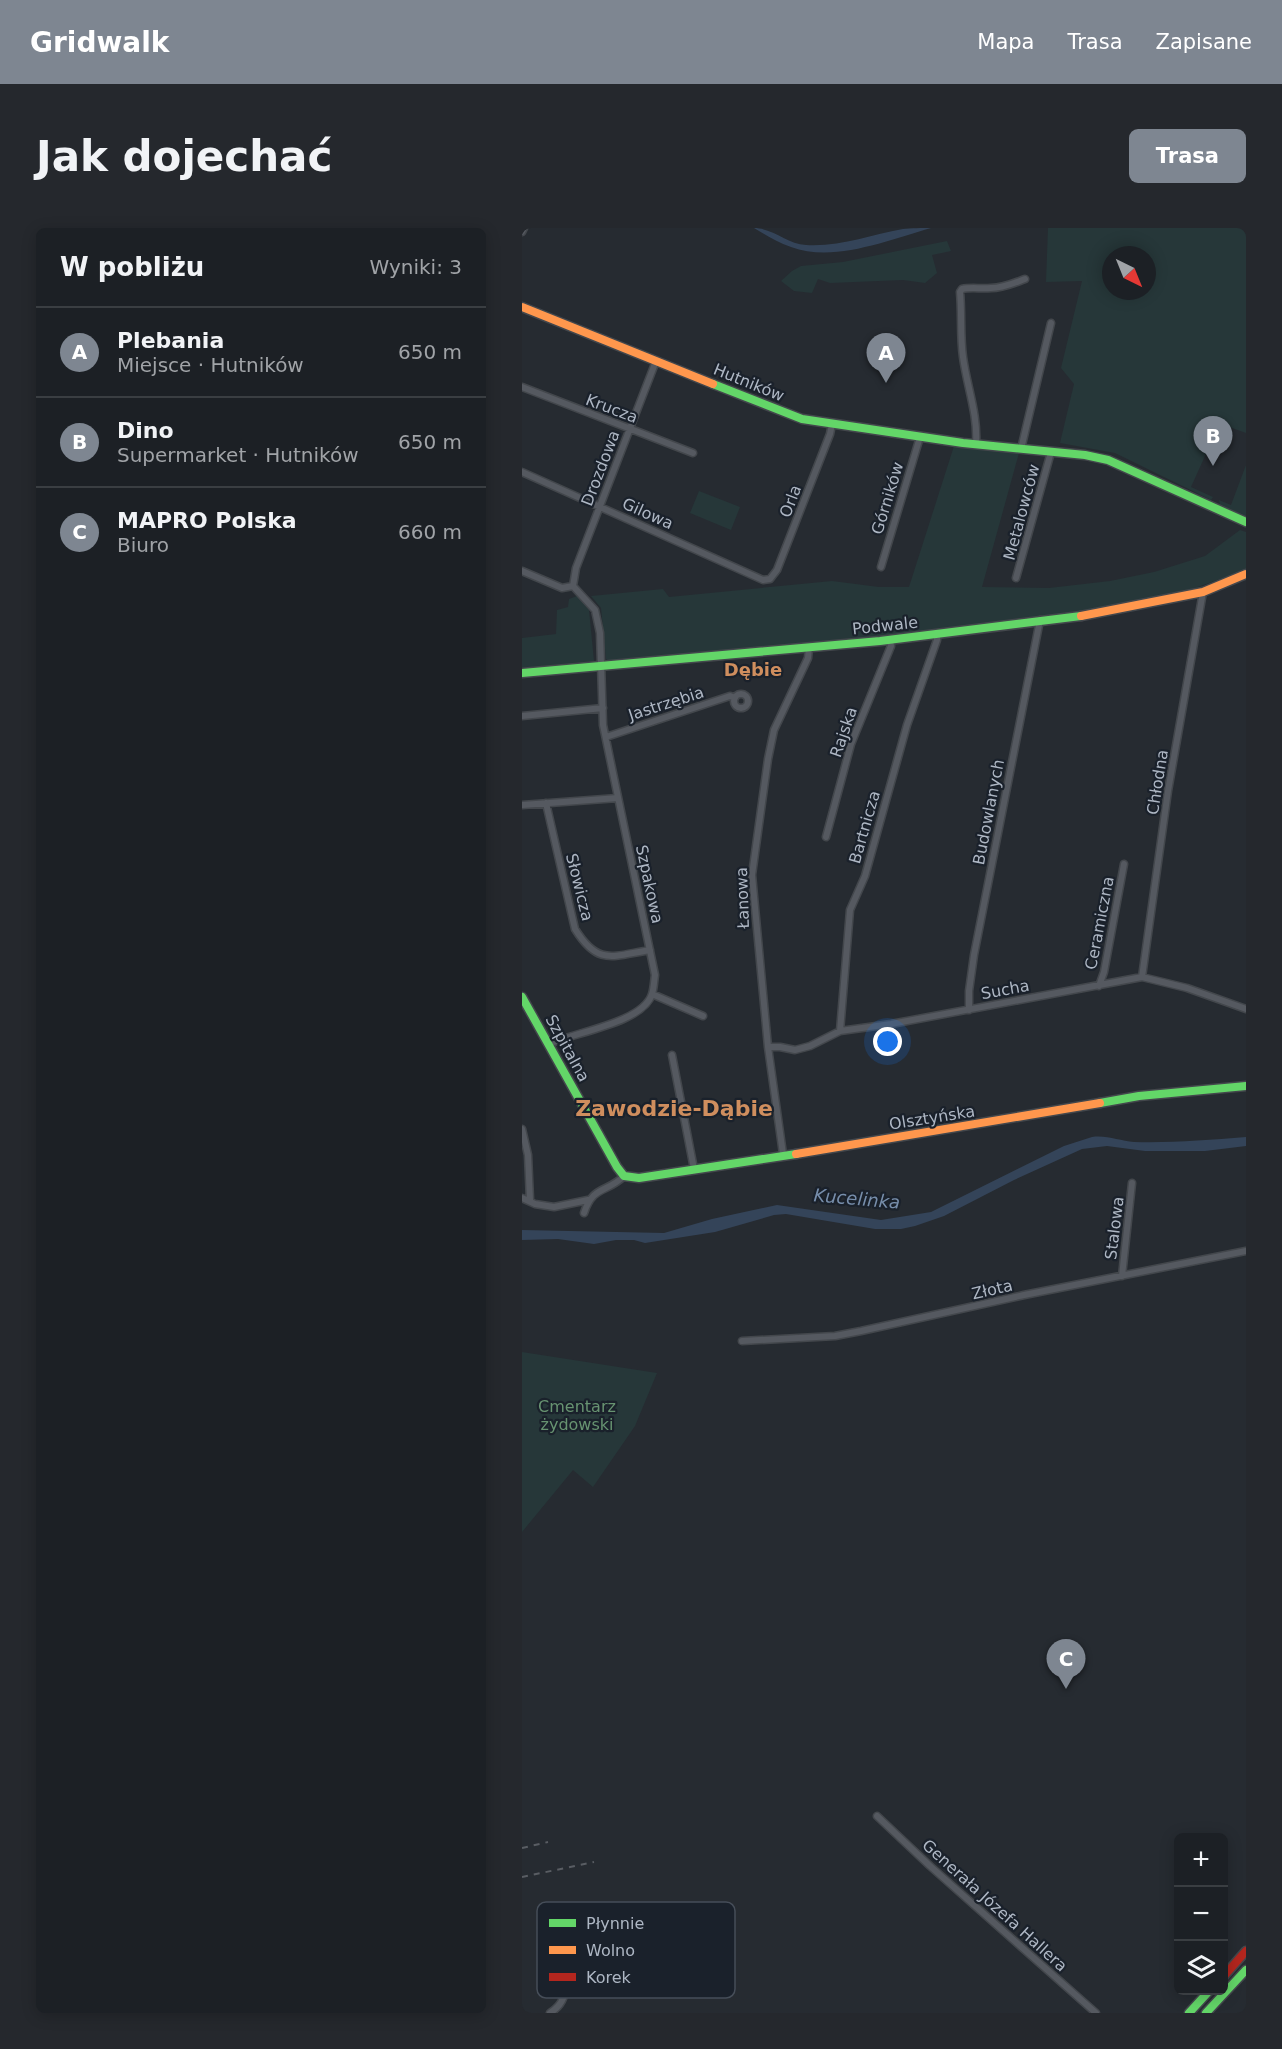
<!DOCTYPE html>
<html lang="pl">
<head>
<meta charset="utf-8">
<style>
  :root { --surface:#1c2025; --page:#25282d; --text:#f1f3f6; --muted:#a0a3a7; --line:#3a3e42; --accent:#7e8691 }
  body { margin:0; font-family:"DejaVu Sans",sans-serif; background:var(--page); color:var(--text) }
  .controls { position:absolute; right:18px; bottom:18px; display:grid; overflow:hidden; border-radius:9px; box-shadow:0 3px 15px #0003 }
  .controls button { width:54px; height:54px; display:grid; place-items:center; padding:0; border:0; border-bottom:2px solid var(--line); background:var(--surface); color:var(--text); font:30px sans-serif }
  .compass { position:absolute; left:580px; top:18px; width:54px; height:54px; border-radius:50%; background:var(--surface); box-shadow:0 3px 15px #0003; rotate:137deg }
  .you { position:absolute; left:366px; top:814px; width:21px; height:21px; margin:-15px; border:4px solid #fff; border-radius:50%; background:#1a73e8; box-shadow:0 0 0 9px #1a73e833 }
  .badge { display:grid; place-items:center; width:39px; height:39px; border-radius:50%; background:var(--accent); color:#fff; font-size:20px; font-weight:700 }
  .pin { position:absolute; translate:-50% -50px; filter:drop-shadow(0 2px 3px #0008) }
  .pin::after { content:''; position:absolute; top:32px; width:21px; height:18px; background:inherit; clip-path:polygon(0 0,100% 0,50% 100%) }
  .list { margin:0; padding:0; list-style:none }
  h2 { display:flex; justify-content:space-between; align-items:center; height:78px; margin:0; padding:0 24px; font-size:26px }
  h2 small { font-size:20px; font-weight:400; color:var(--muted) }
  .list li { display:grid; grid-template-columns:39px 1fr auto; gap:18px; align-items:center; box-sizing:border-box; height:90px; padding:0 24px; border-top:2px solid var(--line) }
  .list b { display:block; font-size:22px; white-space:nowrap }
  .list p { margin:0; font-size:20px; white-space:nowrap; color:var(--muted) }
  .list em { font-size:20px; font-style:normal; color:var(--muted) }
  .icon { flex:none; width:33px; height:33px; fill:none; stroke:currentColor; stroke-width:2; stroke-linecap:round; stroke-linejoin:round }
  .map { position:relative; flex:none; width:724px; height:1785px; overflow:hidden; border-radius:9px }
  header { display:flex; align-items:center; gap:36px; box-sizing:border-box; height:84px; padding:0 30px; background:var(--accent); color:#fff }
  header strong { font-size:28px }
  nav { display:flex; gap:33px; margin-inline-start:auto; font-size:21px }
  .intro { display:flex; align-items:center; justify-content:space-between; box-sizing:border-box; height:144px; padding:0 36px }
  h1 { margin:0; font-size:42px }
  .button { padding:15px 27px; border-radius:9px; background:var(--accent); color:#fff; font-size:21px; font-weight:700 }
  main { display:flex; gap:36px; padding:0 36px }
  aside { flex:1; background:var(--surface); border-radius:9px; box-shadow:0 3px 15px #0003 }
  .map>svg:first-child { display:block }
</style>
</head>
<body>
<header>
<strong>Gridwalk</strong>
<nav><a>Mapa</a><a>Trasa</a><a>Zapisane</a></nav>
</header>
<div class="intro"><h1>Jak dojechać</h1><a class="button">Trasa</a></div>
<main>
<aside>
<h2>W pobliżu<small>Wyniki: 3</small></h2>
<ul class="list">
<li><span class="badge">A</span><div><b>Plebania</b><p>Miejsce · Hutników</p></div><em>650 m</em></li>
<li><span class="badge">B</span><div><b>Dino</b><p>Supermarket · Hutników</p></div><em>650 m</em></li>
<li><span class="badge">C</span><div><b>MAPRO Polska</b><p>Biuro</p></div><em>660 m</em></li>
</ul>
</aside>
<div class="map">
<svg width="724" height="1785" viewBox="0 0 724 1785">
  <rect width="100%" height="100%" fill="#262b31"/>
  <path fill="#263739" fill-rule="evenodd" d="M526 0H724V205L696 195 693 206 669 259 691 269 689 272 593 225 538 215 552 156 539 140 560 53 524 54ZM589 27H625V63H589Z
    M425 13 429 23 410 27 415 45 403 55 381 52 308 55 296 51 290 65 272 63 259 53 270 43 279 38 321 34Z
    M432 218 497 225 460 359 527 360 588 353 632 344 683 328 718 302 724 304V342L653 367 549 386 398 405 96 434H89L84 431 79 380 69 368 141 361 147 369 310 353 357 359H387Z
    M724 237V289L698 278 697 272 709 277Z
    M177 263 218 279 209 302 168 285Z
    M55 368 67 382 72 433 0 440V410L34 406 35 382 46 379 47 371Z
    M0 1124 135 1145 113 1198 71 1259 51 1242 0 1304Z"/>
  <path fill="#344459" d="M232 0C251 0 265 16 284 17 318 19 348 7 381 1 389 0 400 0 409 0 366 12 312 35 269 19 255 14 244 7 232 0Z
    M570 909C585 907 598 913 612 914 650 915 686 912 724 909V918L683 923H623L585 918 560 921 492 952 422 988 393 998 379 1001H353L264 986 252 987 193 1004 123 1015 112 1012H94L72 1016 36 1011 0 1012V1002L142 1005 190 991 255 977 359 992 409 984 542 918Z"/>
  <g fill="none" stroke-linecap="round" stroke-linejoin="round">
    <g stroke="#43474c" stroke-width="9">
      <path id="street" d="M0 4 2 0
        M0 159 171 225
        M454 216C456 186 445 159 441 129 438 108 440 85 438 64L440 61C449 59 459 61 469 60 481 60 492 55 503 51
        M499 221 529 95
        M0 244 241 352 248 351 255 342 308 206 310 196
        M359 339 398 209
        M0 343 40 360 51 358
        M494 350 529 224
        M51 358 54 340 134 133
        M212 473a7 7 0 1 1 14 0a7 7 0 1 1-14 0Z
        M0 488 81 480
        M84 509 208 468 213 470
        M24 575 53 701C76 738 90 728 128 722
        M0 577 96 570
        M304 609 329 516 369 418 368 412
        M620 749 646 563 681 364
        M577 758 582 744 602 636
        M130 766 181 788
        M447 782V763L452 727 518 392
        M318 803 328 682 343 648 385 497 415 412V406
        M27 816C53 804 121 795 130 766 132 760 132 753 133 747L81 497 78 405 73 382 51 358
        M246 819H258L273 822 288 818 318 803 369 796 620 749 665 760 724 781
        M150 827 172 941
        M0 901 6 927 8 972
        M261 926 246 819 230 647 246 531 252 502 286 430 287 419
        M0 970 13 976 32 979 66 972
        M62 985C71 957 85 965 102 948
        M600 1048 610 955
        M220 1113 313 1108 339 1103 502 1067 724 1023
        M355 1588 408 1638 574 1785
        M28 1785C42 1776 44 1766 43 1750"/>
    </g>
    <g stroke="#43474c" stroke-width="11">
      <path id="fast" d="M191 156 280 191 441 215 563 227 586 232 724 294
        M0 445 358 413 559 388
        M0 769 95 939 102 948 117 950 274 926
        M578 875 617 868 724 858
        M667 1785 688 1762
        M684 1785 724 1742"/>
    </g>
    <g stroke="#43474c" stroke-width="11">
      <path id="slow" d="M0 79 191 156
        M559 388 681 364 724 346
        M274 926 578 875"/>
    </g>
    <g stroke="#43474c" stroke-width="11">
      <path id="jam" d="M702 1748 724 1723"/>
    </g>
    <use href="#street" stroke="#555960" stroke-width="6"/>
    <use href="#fast" stroke="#63d668" stroke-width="8"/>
    <use href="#slow" stroke="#ff974d" stroke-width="8"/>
    <use href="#jam" stroke="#b3261e" stroke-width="8"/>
    <path stroke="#595d63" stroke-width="2" stroke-dasharray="6 6" stroke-linecap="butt" d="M0 1620 26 1614
      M0 1649 72 1634"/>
  </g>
  <g text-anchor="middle" stroke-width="4.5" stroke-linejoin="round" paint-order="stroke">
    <g font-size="16" fill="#aeb7c4" stroke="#1a212b">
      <text transform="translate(227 154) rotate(22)" y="6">Hutników</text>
      <text transform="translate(90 180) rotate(21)" y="6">Krucza</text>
      <text transform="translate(78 240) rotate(-69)" y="6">Drozdowa</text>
      <text transform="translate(365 270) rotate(-73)" y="6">Górników</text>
      <text transform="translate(268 273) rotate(-69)" y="6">Orla</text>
      <text transform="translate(499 284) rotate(-75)" y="6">Metalowców</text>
      <text transform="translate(126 285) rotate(24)" y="6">Gilowa</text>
      <text transform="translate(363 397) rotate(-6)" y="6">Podwale</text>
      <text transform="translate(144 475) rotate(-18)" y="6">Jastrzębia</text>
      <text transform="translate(321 504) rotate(-71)" y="6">Rajska</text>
      <text transform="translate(635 554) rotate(-81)" y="6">Chłodna</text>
      <text transform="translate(466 584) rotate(-79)" y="6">Budowlanych</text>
      <text transform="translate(342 599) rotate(-74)" y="6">Bartnicza</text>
      <text transform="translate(128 656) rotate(78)" y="6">Szpakowa</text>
      <text transform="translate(58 659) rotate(76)" y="6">Słowicza</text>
      <text transform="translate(220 670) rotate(-92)" y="6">Łanowa</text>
      <text transform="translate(577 695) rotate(-79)" y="6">Ceramiczna</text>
      <text transform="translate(483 761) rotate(-10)" y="6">Sucha</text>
      <text transform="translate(46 820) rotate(61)" y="6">Szpitalna</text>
      <text transform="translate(410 889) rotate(-9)" y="6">Olsztyńska</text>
      <text transform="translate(592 1000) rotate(-83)" y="6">Stalowa</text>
      <text transform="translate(470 1061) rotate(-13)" y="6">Złota</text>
      <text transform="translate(473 1677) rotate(42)" y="6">Generała Józefa Hallera</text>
    </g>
    <g font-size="16" fill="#679371" stroke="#1a212b">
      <text x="55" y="1184">Cmentarz<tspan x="55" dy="18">żydowski</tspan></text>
    </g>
    <g font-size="18" font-weight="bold" fill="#cf8e5e" stroke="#1a212b">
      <text x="231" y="448">Dębie</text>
    </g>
    <g font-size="18" font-style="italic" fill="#778eab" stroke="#1a212b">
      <text transform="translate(335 971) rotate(5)" y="6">Kucelinka</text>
    </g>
    <g font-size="22" font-weight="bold" fill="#cf8e5e" stroke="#1a212b">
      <text x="152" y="888">Zawodzie-Dąbie</text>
    </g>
  </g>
  <rect x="15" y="1674" width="198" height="96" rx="9" fill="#1a212b" stroke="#464e59" stroke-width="1.5"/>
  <rect x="27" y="1691" width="27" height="8" fill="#63d668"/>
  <rect x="27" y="1718" width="27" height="8" fill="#ff974d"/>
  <rect x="27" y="1745" width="27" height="8" fill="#b3261e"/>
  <g font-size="16" fill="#aeb7c4">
    <text x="64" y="1701">Płynnie</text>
    <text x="64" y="1728">Wolno</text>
    <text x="64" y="1755">Korek</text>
  </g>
</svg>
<div class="controls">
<button>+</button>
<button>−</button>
<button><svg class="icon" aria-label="layers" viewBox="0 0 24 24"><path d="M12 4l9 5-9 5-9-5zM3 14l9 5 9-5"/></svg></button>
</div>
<svg class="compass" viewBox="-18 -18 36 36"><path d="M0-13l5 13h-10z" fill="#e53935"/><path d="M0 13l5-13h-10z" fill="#a0a3a7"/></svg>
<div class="you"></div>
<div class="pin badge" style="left:364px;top:155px">A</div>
<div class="pin badge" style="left:691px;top:238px">B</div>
<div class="pin badge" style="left:544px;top:1461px">C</div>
</div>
</main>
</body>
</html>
